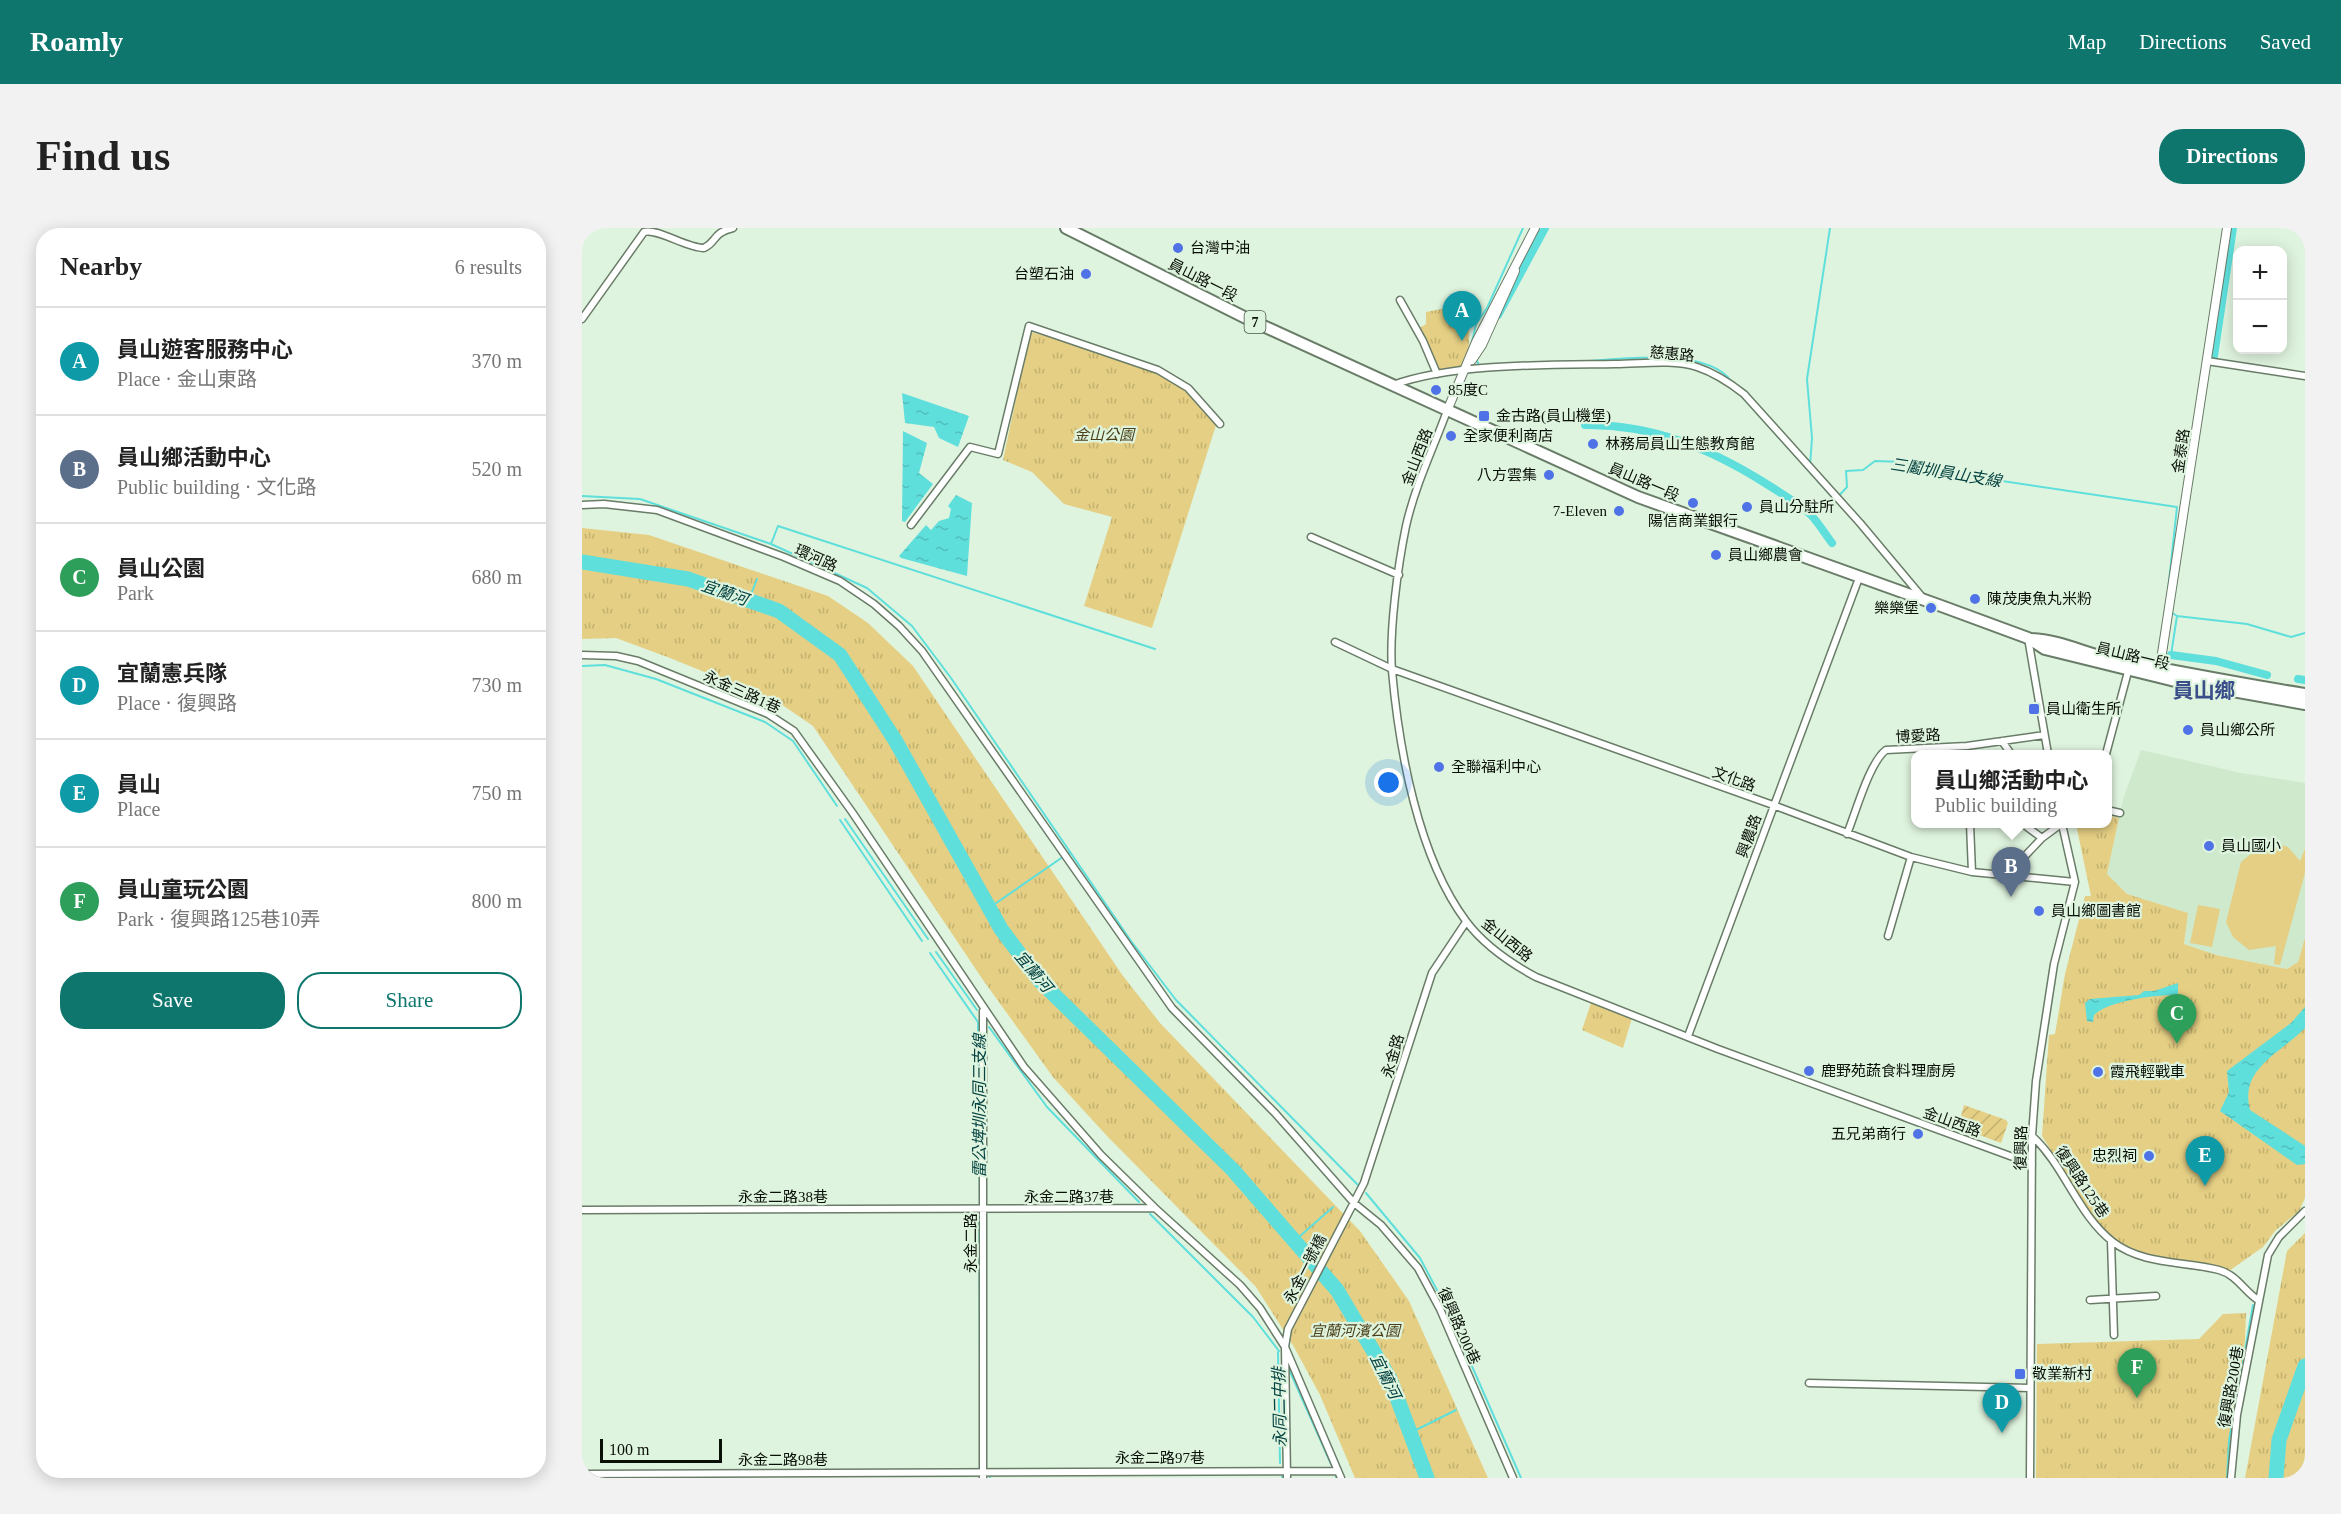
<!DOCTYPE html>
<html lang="en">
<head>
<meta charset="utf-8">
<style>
  :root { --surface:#fff; --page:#f2f2f2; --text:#222; --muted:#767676; --line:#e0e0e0; --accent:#0f766e }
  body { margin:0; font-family:"Times New Roman","Noto Sans TC",serif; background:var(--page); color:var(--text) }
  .controls { position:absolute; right:18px; top:18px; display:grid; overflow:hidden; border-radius:12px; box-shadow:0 3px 15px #0003 }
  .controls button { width:54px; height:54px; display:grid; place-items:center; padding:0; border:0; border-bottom:2px solid var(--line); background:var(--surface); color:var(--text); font:30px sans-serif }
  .scale { position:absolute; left:18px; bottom:15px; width:122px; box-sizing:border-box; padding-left:6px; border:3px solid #091008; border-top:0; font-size:16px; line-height:21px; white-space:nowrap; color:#091008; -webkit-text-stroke:4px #dff4de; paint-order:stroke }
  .you { position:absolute; left:807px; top:555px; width:21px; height:21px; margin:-15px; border:4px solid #fff; border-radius:50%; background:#1a73e8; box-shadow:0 0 0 9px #1a73e833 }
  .badge { display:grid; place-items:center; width:39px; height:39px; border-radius:50%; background:var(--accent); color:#fff; font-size:20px; font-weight:700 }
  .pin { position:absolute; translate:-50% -50px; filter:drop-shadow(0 2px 3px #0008) }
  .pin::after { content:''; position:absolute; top:32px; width:21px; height:18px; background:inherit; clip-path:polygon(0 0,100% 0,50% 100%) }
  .popup { position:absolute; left:1329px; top:522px; width:201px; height:78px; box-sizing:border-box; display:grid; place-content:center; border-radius:12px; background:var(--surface); filter:drop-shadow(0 2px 4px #0005); font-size:20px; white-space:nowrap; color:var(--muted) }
  .popup b { font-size:22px; color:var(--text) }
  .popup::after { content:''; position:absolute; left:50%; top:100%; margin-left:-12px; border:12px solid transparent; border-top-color:var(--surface) }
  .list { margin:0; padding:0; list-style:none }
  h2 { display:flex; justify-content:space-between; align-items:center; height:78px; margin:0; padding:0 24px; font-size:26px }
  h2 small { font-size:20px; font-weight:400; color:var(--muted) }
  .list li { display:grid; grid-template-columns:39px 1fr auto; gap:18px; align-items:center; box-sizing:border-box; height:108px; padding:0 24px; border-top:2px solid var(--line) }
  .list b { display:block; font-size:22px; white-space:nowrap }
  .list p { margin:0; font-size:20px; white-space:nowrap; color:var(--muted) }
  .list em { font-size:20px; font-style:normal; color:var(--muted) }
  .actions { display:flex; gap:12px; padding:18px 24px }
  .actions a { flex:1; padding:14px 0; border:2px solid var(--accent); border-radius:24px; text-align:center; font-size:21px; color:var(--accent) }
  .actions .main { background:var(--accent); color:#fff }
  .map { position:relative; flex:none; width:1723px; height:1250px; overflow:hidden; border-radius:24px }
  header { display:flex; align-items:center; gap:36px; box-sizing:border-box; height:84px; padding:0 30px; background:var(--accent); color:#fff }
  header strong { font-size:28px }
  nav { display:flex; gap:33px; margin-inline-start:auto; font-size:21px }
  .intro { display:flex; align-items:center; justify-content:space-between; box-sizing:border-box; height:144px; padding:0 36px }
  h1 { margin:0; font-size:42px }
  .button { padding:15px 27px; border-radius:24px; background:var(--accent); color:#fff; font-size:21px; font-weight:700 }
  main { display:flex; gap:36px; padding:0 36px }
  aside { flex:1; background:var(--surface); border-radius:24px; box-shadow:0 3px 15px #0003 }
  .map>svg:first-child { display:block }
</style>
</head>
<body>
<header>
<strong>Roamly</strong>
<nav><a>Map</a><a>Directions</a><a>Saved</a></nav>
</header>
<div class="intro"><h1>Find us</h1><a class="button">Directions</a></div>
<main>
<aside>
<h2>Nearby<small>6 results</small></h2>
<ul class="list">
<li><span class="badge" style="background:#0f9aa8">A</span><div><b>員山遊客服務中心</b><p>Place · 金山東路</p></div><em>370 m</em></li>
<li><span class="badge" style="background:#5c6f8a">B</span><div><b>員山鄉活動中心</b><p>Public building · 文化路</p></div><em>520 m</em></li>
<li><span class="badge" style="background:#2e9e5b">C</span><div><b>員山公園</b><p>Park</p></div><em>680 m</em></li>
<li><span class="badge" style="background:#0f9aa8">D</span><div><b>宜蘭憲兵隊</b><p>Place · 復興路</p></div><em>730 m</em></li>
<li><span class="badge" style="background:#0f9aa8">E</span><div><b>員山</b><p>Place</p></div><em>750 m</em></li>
<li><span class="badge" style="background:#2e9e5b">F</span><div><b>員山童玩公園</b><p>Park · 復興路125巷10弄</p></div><em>800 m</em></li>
</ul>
<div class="actions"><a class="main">Save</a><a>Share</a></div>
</aside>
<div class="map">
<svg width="1723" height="1250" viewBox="0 0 1723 1250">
  <defs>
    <pattern id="park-tufts" width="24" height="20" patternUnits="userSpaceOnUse" patternTransform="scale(1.5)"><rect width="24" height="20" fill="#e5cf84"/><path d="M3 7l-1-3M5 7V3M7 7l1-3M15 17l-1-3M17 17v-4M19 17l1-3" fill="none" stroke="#c3b170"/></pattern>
    <pattern id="garden-furrows" width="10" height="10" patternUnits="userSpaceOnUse" patternTransform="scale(1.5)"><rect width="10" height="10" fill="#e5cf84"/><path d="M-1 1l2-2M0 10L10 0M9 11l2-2" fill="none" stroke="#c3b170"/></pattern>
    <pattern id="water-ripples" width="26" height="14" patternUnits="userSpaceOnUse" patternTransform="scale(1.5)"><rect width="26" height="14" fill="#5edfdc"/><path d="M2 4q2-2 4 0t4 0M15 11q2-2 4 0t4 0" fill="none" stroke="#50bebb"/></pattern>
  </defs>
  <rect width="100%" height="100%" fill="#dff4de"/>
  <path fill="#cee9cc" d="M1559 522 1659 545 1723 555V709L1716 734 1705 741 1634 727 1602 716 1606 685 1545 666 1525 646 1541 571Z"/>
  <path fill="#e5cf84" d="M1694 615 1706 619 1718 633 1723 621V645L1698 737 1692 736 1694 718 1667 722 1651 709 1644 694 1659 634 1676 620Z
    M1616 677 1638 681 1630 719 1608 715Z"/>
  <path fill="url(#park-tufts)" d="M885 76C886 98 891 119 881 140L857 141 836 101 844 96V84Z
    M448 104C500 118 559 130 603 163 615 172 624 186 634 197L570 400 502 378 530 289 482 276 450 244 421 232Z
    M0 300 67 307 246 368 286 395 331 438 541 748 578 795 778 1003 827 1073 906 1250H773L738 1167 712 1119 674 1059 525 908 471 849 401 752 231 498 196 474 88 430 34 410 0 411Z
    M1525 587 1537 590 1525 646 1545 666 1606 685 1602 716 1634 727 1705 741 1716 734 1723 710V970L1717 983 1693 1003 1681 1019 1647 1043 1557 1024 1544 1019 1530 1010 1506 983 1460 908 1467 807 1473 806 1483 746 1503 668H1509L1494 596H1525Z
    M1009 775 1050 790 1041 820 1000 802Z
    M1723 1005V1237L1719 1250H1663L1705 1023Z
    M1664 1085 1663 1112 1645 1250H1454L1455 1116 1617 1111 1641 1086Z"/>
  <path fill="url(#garden-furrows)" d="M1382 877 1424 892 1426 895 1419 915 1376 899Z"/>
  <path fill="url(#water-ripples)" d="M320 165 387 188 376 219 357 210 352 199 323 195Z
    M321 203 345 215 337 245 351 256 323 294 320 293Z
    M374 267 390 275 385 348 319 330 317 328 344 297 349 302 357 293 367 290 369 281 366 278Z
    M1596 755V767C1574 767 1528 772 1512 787L1511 794 1505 793 1503 775 1508 771 1557 767 1562 763H1572Z
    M1723 779V800C1699 825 1657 840 1668 882L1723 918V936L1715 937 1638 883 1647 864 1645 843 1709 795Z"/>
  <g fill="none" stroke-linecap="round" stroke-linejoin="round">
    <path stroke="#5edfdc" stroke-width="2" d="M890 114 894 96 905 80 941 0
      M894 131 897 137H902
      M992 134C1031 132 1124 117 1150 154
      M1166 175 1253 272 1265 259 1264 243 1281 242 1293 233 1323 234 1353 243 1595 279 1584 381
      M1228 238 1230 210 1225 151 1248 0
      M0 268 58 271 189 316 285 360 330 398 369 450 549 713 594 772 776 957
      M189 316 196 298 573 421
      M166 374 175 351
      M1589 384 1595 388 1665 396 1709 409 1723 405
      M1589 427 1595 388
      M0 438 23 437 74 451 183 494 211 513 255 578
      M263 591 346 711
      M258 592 340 713
      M407 680 488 624
      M354 724 395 782
      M348 725 396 794 398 974
      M407 799 465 879 557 974
      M784 965 838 1030 864 1079 939 1250
      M397 986 398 1139
      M568 986 671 1089 697 1123
      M718 1008 751 979
      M696 1124 698 1235
      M706 1139 749 1236
      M828 1205 874 1182
      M408 1248V1250
      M700 1248 701 1250
      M754 1249 755 1250
      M1645 1250 1647 1213 1671 1077"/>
    <path stroke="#5edfdc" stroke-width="8" d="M916 87 963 0
      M1632 128 1651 0
      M1003 197C1070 196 1127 220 1183 255 1197 264 1215 274 1228 286 1236 294 1243 306 1250 315
      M1589 427 1634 433 1685 447
      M1716 451 1723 452"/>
    <path stroke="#5edfdc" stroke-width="15" d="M0 334 106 351 197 383 258 427 313 512 419 701 457 752 651 942 755 1062 808 1151 845 1250
      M1694 1250 1697 1212 1723 1138"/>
    <g stroke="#697c68" stroke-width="9">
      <path id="minor" d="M818 72 841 113 855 146
        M0 91 62 4C76 0 104 20 122 20 135 14 130 5 151 0
        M1625 133 1723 148
        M811 157C872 135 967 137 1033 136 1059 136 1090 131 1115 139 1133 145 1148 155 1162 166L1278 295 1340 369
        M865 183C851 221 833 258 824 298 816 337 807 403 810 443 817 521 836 629 884 693 901 716 930 736 954 749L1136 821 1450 936
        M0 277 22 276 75 282 202 329 258 353 292 376 317 398 340 423 590 780 693 885 772 975 799 997 836 1040 858 1081 931 1250
        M329 297 388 219 416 226 447 98 576 142 606 160 638 196
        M729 309 817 347
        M1446 410 1466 526
        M753 414 810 441 1191 577 1329 629 1390 644 1493 654
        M0 427 34 428 56 433 186 486 212 503 270 584 442 839 519 927 573 980 658 1057 678 1080 703 1119 759 1250
        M1420 513 1429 526
        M1524 526 1547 440
        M1525 582 1538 585
        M1388 596 1390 644
        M1441 596 1460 610
        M1265 606C1274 584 1287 535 1304 522L1385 518 1462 507
        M1424 648 1460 610 1479 596
        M1306 708 1329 629
        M401 783V1250
        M1106 808 1277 350
        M1450 908C1483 938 1495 986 1531 1014 1561 1037 1602 1033 1637 1042 1655 1047 1662 1063 1676 1072
        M0 982 572 980
        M1529 1013 1532 1107
        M1508 1072 1574 1068
        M1227 1155 1448 1160
        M0 1246 756 1243
        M705 1250 703 1119 706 1101 782 955 850 745 884 694
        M1448 1250 1450 908 1454 853 1472 736 1493 654 1480 596
        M1649 1250 1655 1187 1686 1027 1697 1009 1723 983"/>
    </g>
    <g stroke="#697c68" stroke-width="10">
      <path id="tertiary" d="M890 132 900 117 933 43
        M865 183 894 114 953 0
        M1577 445 1645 0"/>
    </g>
    <g stroke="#697c68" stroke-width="14">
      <path id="primary" d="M484 0 666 91 1056 269 1362 379 1446 410 1463 421 1589 452 1723 476
        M1449 411C1477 412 1502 425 1529 431 1593 443 1658 456 1723 466"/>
    </g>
    <use href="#minor" stroke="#fff" stroke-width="6"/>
    <use href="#tertiary" stroke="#fff" stroke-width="8"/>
    <use href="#primary" stroke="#fff" stroke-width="10"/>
  </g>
  <g fill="#4f73e7" stroke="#dff4de" stroke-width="2">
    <circle cx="596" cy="20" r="6"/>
    <circle cx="504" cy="46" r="6"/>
    <circle cx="854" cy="162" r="6"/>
    <rect x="896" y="182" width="12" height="12" rx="3"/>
    <circle cx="869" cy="208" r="6"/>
    <circle cx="1011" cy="216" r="6"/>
    <circle cx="967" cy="247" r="6"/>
    <circle cx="1111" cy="275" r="6"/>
    <circle cx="1165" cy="279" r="6"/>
    <circle cx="1037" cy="283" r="6"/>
    <circle cx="1134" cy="327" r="6"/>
    <circle cx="1393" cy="371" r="6"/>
    <circle cx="1349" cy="380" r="6"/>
    <rect x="1446" y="475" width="12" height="12" rx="3"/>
    <circle cx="1606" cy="502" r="6"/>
    <circle cx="857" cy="539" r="6"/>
    <circle cx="1627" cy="618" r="6"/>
    <circle cx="1457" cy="683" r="6"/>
    <circle cx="1227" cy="843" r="6"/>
    <circle cx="1516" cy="844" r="6"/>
    <circle cx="1336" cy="906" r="6"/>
    <circle cx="1567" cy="928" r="6"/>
    <rect x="1432" y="1140" width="12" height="12" rx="3"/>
  </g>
  <g text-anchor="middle" stroke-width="4.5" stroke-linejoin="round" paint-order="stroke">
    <rect fill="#dff4de" stroke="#495448" stroke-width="1.5" x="662.5" y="83" width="21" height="22" rx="4.5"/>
    <g font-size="14" font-weight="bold" fill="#091008">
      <text x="673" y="99">7</text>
    </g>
    <g font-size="15" fill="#091008" stroke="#dff4de" text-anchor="start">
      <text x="608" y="25">台灣中油</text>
      <text x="492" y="51" text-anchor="end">台塑石油</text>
      <text x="866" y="167">85度C</text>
      <text x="914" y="193">金古路(員山機堡)</text>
      <text x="881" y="213">全家便利商店</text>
      <text x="1023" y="221">林務局員山生態教育館</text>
      <text x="955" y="252" text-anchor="end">八方雲集</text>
      <text x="1177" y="284">員山分駐所</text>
      <text x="1025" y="288" text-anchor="end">7-Eleven</text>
      <text x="1111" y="298" text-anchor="middle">陽信商業銀行</text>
      <text x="1146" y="332">員山鄉農會</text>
      <text x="1405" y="376">陳茂庚魚丸米粉</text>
      <text x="1337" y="385" text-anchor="end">樂樂堡</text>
      <text x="1464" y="486">員山衛生所</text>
      <text x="1618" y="507">員山鄉公所</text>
      <text x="869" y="544">全聯福利中心</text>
      <text x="1639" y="623">員山國小</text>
      <text x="1469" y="688">員山鄉圖書館</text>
      <text x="1239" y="848">鹿野苑蔬食料理廚房</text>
      <text x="1528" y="849">霞飛輕戰車</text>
      <text x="1324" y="911" text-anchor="end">五兄弟商行</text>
      <text x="1555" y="933" text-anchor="end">忠烈祠</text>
      <text x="1450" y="1151">敬業新村</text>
    </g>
    <g font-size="15" fill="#091008" stroke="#dff4de">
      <text transform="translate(621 52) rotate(27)" y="5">員山路一段</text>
      <text transform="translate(1090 126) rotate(5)" y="5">慈惠路</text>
      <text transform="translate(1599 223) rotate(-82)" y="5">金泰路</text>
      <text transform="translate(835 229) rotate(-69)" y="5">金山西路</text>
      <text transform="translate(1062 254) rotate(23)" y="5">員山路一段</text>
      <text transform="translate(234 330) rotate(24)" y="5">環河路</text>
      <text transform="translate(1551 428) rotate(13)" y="5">員山路一段</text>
      <text transform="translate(160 464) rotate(24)" y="5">永金三路1巷</text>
      <text transform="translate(1336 508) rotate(-3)" y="5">博愛路</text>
      <text transform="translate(1152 551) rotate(20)" y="5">文化路</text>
      <text transform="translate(1167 608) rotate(-70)" y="5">興農路</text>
      <text transform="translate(925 712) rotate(39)" y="5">金山西路</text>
      <text transform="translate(811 828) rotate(-74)" y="5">永金路</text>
      <text transform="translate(1370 894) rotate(20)" y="5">金山西路</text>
      <text transform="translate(1439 920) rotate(-89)" y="5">復興路</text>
      <text transform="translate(1500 954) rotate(56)" y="5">復興路125巷</text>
      <text x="201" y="974">永金二路38巷</text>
      <text x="487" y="974">永金二路37巷</text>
      <text transform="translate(389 1015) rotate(-90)" y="5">永金二路</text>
      <text transform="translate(723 1041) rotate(-63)" y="5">永金一號橋</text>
      <text transform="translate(877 1098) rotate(66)" y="5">復興路200巷</text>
      <text transform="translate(1649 1159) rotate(-80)" y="5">復興路200巷</text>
      <text x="578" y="1235">永金二路97巷</text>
      <text x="201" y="1237">永金二路98巷</text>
    </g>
    <g font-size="15" font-style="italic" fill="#4b401a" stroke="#dff4de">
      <text x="522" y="212">金山公園</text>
      <text x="773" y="1108">宜蘭河濱公園</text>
    </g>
    <g font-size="16" font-style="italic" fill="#054342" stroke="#dff4de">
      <text transform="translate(1364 244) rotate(9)" y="6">三鬮圳員山支線</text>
      <text transform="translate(143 364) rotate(19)" y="6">宜蘭河</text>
      <text transform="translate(452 743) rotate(50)" y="6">宜蘭河</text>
      <text transform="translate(397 878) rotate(-90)" y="6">雷公埤圳永同三支線</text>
      <text transform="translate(804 1148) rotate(64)" y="6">宜蘭河</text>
      <text transform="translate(697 1179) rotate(-91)" y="6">永同二中排</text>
    </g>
    <g font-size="21" font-weight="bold" fill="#3a4f89" stroke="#dff4de">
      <text x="1622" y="470">員山鄉</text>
    </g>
  </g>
</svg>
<div class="controls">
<button>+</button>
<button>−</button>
</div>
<div class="scale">100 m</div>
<div class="you"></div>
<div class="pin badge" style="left:880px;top:113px;background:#0f9aa8">A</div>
<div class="pin badge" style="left:1429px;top:669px;background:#5c6f8a">B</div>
<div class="popup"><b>員山鄉活動中心</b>Public building</div>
<div class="pin badge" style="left:1595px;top:816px;background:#2e9e5b">C</div>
<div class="pin badge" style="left:1420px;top:1205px;background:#0f9aa8">D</div>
<div class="pin badge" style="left:1623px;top:958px;background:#0f9aa8">E</div>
<div class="pin badge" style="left:1555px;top:1170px;background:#2e9e5b">F</div>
</div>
</main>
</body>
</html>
